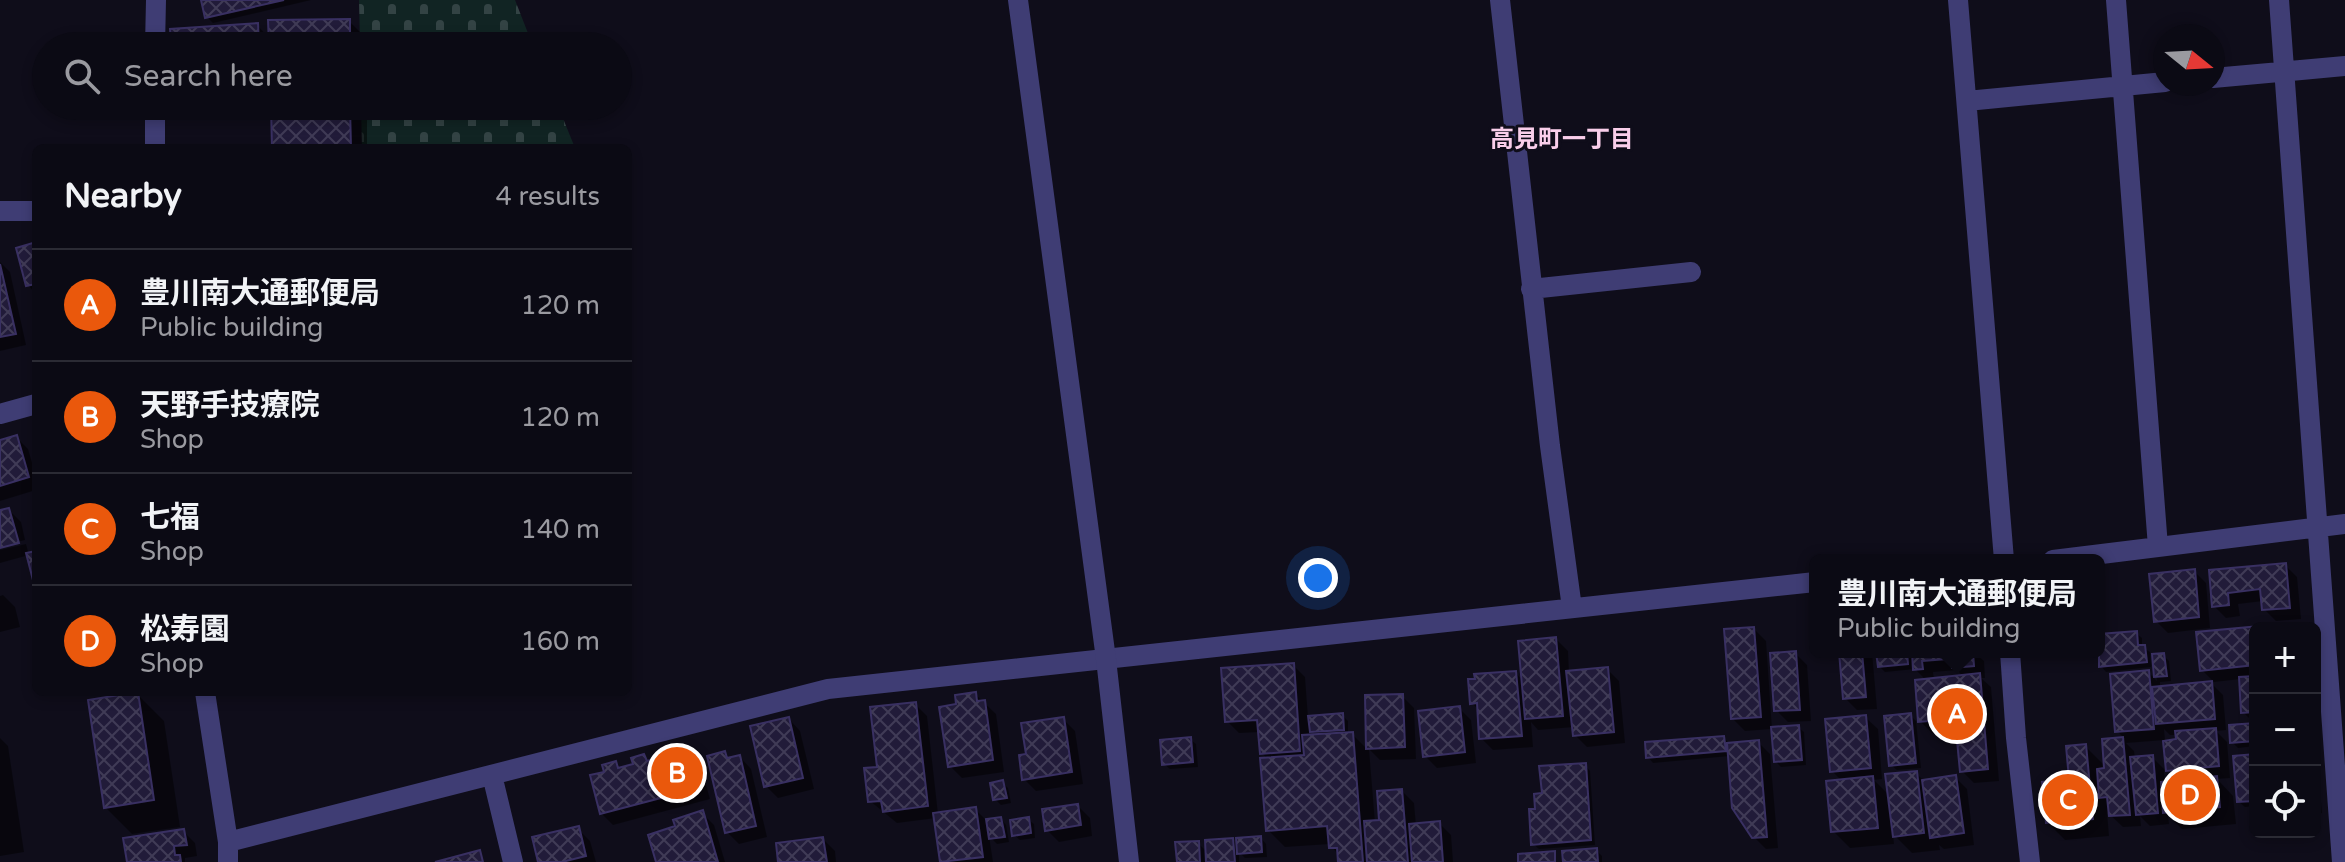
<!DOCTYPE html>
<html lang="en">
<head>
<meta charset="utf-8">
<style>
  :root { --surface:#0b0a14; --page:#14131d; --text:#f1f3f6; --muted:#9a9aa0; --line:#2b2b34; --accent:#ea580c }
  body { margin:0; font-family:"Varela Round","Noto Sans JP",sans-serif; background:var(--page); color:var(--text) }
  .controls { position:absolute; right:24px; bottom:24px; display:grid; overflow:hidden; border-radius:12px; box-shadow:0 4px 12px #0003 }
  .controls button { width:72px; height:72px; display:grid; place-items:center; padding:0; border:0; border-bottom:2px solid var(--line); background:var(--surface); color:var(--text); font:40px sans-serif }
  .compass { position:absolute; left:2153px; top:24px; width:72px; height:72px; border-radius:50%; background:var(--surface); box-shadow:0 4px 12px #0003; rotate:108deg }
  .you { position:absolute; left:1318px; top:578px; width:28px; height:28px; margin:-20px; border:6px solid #fff; border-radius:50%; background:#1a73e8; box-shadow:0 0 0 12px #1a73e833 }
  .badge { display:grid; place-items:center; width:52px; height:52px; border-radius:50%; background:var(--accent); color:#fff; font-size:26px; font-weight:700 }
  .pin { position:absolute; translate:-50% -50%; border:4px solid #fff; box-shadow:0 2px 8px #0006 }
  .popup { position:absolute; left:1809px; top:554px; width:296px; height:104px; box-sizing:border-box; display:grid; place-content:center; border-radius:12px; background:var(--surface); filter:drop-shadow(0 2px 6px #0005); font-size:26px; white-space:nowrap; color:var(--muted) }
  .popup b { font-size:30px; color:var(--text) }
  .popup::after { content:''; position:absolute; left:50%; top:100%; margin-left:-16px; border:16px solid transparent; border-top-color:var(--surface) }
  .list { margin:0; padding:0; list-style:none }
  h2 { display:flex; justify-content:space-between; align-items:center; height:104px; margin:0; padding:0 32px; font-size:34px }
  h2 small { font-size:26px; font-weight:400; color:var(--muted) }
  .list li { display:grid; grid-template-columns:52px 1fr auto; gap:24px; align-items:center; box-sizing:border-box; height:112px; padding:0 32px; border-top:2px solid var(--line) }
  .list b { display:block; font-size:30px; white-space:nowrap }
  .list p { margin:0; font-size:26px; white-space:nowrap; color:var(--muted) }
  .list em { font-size:26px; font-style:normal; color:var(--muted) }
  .icon { flex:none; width:44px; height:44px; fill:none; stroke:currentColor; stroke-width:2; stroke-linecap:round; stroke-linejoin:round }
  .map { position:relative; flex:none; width:2345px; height:862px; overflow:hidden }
  .search { position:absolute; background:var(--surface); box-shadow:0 4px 12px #0003; left:32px; top:32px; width:600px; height:88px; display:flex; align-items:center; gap:20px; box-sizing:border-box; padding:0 28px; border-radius:44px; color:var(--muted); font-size:30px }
  .panel { position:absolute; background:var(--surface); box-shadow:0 4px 12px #0003; left:32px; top:144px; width:600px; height:552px; border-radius:12px }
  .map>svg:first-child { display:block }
</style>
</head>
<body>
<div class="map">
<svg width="2345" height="862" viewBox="0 0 2345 862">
  <defs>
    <pattern id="cemetery-stones" width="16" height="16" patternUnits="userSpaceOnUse" patternTransform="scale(2)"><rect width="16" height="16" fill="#112423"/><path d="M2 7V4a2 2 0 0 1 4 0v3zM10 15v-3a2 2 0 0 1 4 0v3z" fill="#334344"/></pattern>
    <pattern id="building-cross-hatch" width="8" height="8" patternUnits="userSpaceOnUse" patternTransform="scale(2)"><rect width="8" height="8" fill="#211b39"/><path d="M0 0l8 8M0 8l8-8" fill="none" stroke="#403b56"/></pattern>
  </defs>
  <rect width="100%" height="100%" fill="#0f0d1a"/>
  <path fill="url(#cemetery-stones)" d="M359 0H515L533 46H360Z
    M361 106H558L575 148H362Z"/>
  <path fill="#0007" fill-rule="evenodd" d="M203 0H311L213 23 207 17Z
    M349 21 366 38V46H173L257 25 270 39Z
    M188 106H367V148H274L273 108 193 111Z
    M36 244V294L28 285Z
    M0 262 10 272 26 345 0 351Z
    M16 437 28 449 36 476V490L0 501V442Z
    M9 510 21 522 25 540 0 546V512Z
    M26 544 29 555 36 553V584L29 555 0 563V550Z
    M2285 565 2297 577 2301 619 2276 621 2264 609 2263 601 2238 604 2240 616 2226 618 2214 606 2211 572Z
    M2194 571 2206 583 2210 628 2168 633 2156 621Z
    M3 595 15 607 20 627 0 632V596Z
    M2255 628V717L2249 718 2243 712 2241 679 2214 682 2202 670 2199 634Z
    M1754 629 1766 641 1772 729 1745 731 1733 719Z
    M2136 633 2142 638V647L2150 652 2151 667 2106 672 2101 666 2099 636Z
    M1556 639 1568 651 1569 673 1607 669 1619 681 1625 743 1587 747 1575 735 1574 727 1538 730 1531 722 1533 747 1493 750 1481 738 1479 710 1472 703 1516 673 1523 681Z
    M1841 652H1872L1877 709 1857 710 1845 698Z
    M1878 652H1974L1984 661 1985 678H1981L1991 687 1999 781 1974 783 1962 771 1958 731 1932 733 1920 721 1927 681 1915 669 1885 672 1879 666ZM1957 670 1964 677 1934 680 1933 672Z
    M1795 653 1807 665 1811 721 1788 722 1776 710Z
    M2163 655 2169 661 2171 681 2160 682V688L2211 683 2223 695 2226 730 2216 731 2227 742 2230 778 2217 779 2233 796 2236 824 2182 829 2168 815 2169 824 2150 826 2140 816 2141 826 2123 827 2107 812 2109 836 2065 840 2048 823 2072 781 2085 746 2106 767 2104 741 2125 739 2117 731 2148 672 2157 681 2154 656ZM2164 729 2170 735H2178V741L2168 770 2180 782 2165 784 2164 769 2152 757 2135 759 2134 751 2126 743 2165 740Z
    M1293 665 1305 677 1308 718 1342 715 1348 721V734H1352L1368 750 1367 697 1402 696 1414 708 1416 759 1380 760 1369 749 1375 823 1381 822 1402 791 1414 803 1416 826 1439 823 1451 835 1453 862H1340L1339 856 1330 844 1285 847 1268 830V760L1262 753 1260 732 1239 733 1227 721ZM1309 728 1317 736 1309 737Z
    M137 694 164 721 180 827 132 834 105 807Z
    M975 694 996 714 1004 772 962 778 950 766 959 705Z
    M915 704 927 716 938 814 975 809 987 821 1001 819 1006 825 1009 842 997 844 989 836 993 862H942L936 818 897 823 870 801 879 769Z
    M1459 708 1471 720 1476 763 1437 768 1425 756Z
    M1910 715 1916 721 1921 768 1897 770 1891 765Z
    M1866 718 1878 729 1882 779 1874 780 1890 796 1916 773 1925 782 1955 777 1967 789 1974 845 1944 849 1939 845 1940 850 1912 853 1893 834 1894 844 1850 848 1833 831 1842 781 1832 771Z
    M789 719 800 731 814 789 778 798 766 786Z
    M1063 719 1075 731 1083 784 1036 791 1024 779 1028 755Z
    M2255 725V746L2238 748 2232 742Z
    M1798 727 1804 732 1806 765 1781 767 1775 761Z
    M2315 733 2322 813 2315 814Z
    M0 738 8 746 24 852 0 856Z
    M1724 738 1731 745 1758 742 1770 754 1778 848 1766 849 1754 837 1730 756 1653 763 1648 757Z
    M1190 739 1196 744 1198 767 1170 769 1164 764Z
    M672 749 678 754 688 752 700 764 710 799 613 825 601 813 606 773 616 764 622 770 635 766 644 756 650 762 663 758Z
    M724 754 730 760 740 757 751 769 767 837 739 844 727 832Z
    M2255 756V806L2245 807 2239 802Z
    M1585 765 1590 771 1595 845 1539 849 1533 844 1537 811 1544 795Z
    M1003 783 1008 788 1011 803 1001 805 995 799Z
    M1078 806 1090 818 1092 836 1059 842 1047 830Z
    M702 813 714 825 725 862H658L678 828Z
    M1028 819 1034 824 1035 838 1020 840 1014 835Z
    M578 829 590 841 596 862H540Z
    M183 831 195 843 197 856 185 858V862H129Z
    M1261 838 1266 844 1267 857 1245 858 1239 852V862H1179L1198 843 1207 852 1233 840 1239 846Z
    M823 839 835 851 836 862H780Z
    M1596 850 1602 856V862H1565Z"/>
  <path fill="url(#building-cross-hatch)" stroke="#393062" stroke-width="2" d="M201 0H284L205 18Z
    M350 19V46H269L268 20Z
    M258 23 259 46H171L170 29Z
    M271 106H350L351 148H272Z
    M36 242V284L26 286 16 248Z
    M0 264 16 334 0 337Z
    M17 435 29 477 0 486V440Z
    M9 508 19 543 0 548V510Z
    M36 551V592L26 553Z
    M2286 563 2290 608 2262 610 2260 589 2228 593 2229 605 2212 607 2209 570Z
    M2195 569 2199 617 2154 622 2149 574Z
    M2260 626 2255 628 2253 638 2255 665 2200 671 2196 632Z
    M1754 627 1761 717 1731 719 1724 629Z
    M2137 631 2138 645H2145L2147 662 2099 667V634Z
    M1556 637 1563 716 1525 719 1518 641Z
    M1796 651 1800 710 1774 711 1770 653Z
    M1839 652H1862L1866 697 1843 699Z
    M1876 652H1907L1908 664 1878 667Z
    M1912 652H1947V659L1922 661 1923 669 1913 670Z
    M1951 652H1973L1974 666 1952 668Z
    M2164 653 2167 676 2154 677 2152 654Z
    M1294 663 1300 751 1260 754 1257 720 1225 722 1221 668Z
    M1608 667 1614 732 1573 736 1566 671Z
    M2149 670 2154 729 2115 732 2110 674Z
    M1516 671 1522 736 1479 739 1477 703 1470 704 1468 679H1475L1474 674Z
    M1980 673 1988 769 1960 772 1955 719 1918 722 1915 680Z
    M2255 676V712L2241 713 2239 677Z
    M2212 681 2215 719 2156 724 2152 687Z
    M138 692 154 800 104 808 88 700Z
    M976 692 977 701 985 700 993 760 948 767 939 707 956 704 955 695Z
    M1403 694 1405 747 1366 749 1365 695Z
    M916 702 928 806 883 812 881 801 868 802 864 768 877 767 870 707Z
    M1460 706 1465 752 1423 757 1418 711Z
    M1343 713 1344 730 1310 732 1308 716Z
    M1911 713 1916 763 1889 766 1884 716Z
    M1866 715 1871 768 1830 772 1825 719Z
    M789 717 803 778 764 787 750 726Z
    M1064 717 1072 772 1022 780 1019 755 1026 754 1021 723Z
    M2255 723V741L2230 743 2229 725Z
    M1799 725 1802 760 1774 762 1771 727Z
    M2216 728 2219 766 2166 771 2163 741 2176 739 2175 731Z
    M1353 732 1363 862H1338L1337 848H1329L1327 826 1266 831 1260 758 1304 755 1302 735Z
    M1724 736 1726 751 1646 758 1645 742Z
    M1191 737 1193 762 1162 765 1160 740Z
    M2123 737 2130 815 2109 816 2107 797 2099 798 2097 769 2104 768 2102 739Z
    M1759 740 1767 837 1752 838 1732 808 1727 743Z
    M2086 744 2093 819 2046 823 2042 782 2069 779 2066 746Z
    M673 746 675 753 689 749 699 788 600 814 590 775 604 772 602 765 616 761 618 768 633 764 631 758 644 754 647 761 660 757 659 750Z
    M725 751 727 758 740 755 756 826 725 833 707 756Z
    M2255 754V801L2237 802 2233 756Z
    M2153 755 2158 813 2136 815 2130 757Z
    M1586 763 1591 840 1531 845 1529 809H1535L1534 794 1542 793 1539 766Z
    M1917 771 1924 833 1893 837 1885 774Z
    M1956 775 1964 833 1930 838 1922 780Z
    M1873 776 1878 828 1831 832 1826 781Z
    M2217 776 2220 807 2163 813 2161 782Z
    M1003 780 1007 798 993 800 990 783Z
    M1402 789 1408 862H1367L1364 821 1379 820 1377 791Z
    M1078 804 1081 825 1045 831 1042 809Z
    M976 807 983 857 940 862 933 813Z
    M703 810 718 862H656L648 835 675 826 673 820Z
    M1001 817 1005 837 989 839 986 819Z
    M1029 817 1031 833 1012 836 1010 820Z
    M1440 821 1443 862H1412L1409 824Z
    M579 826 586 856 562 862H538L532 837Z
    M184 829 187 845 174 846 175 855H180L181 862H127L123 838Z
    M1261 836 1262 852 1237 854 1236 838Z
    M823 837 827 862H778L776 843Z
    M1233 838 1235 862H1206L1205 840Z
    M1199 841 1200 862H1177L1175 842Z
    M1597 848 1598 862H1563L1562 851Z
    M480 850 483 862H435Z
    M1555 851V862H1518V854Z"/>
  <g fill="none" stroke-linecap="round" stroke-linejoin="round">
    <path stroke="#3f3d74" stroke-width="20" d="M1500 0 1550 446 1572 608
      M1958 0 2004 560
      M2116 0 2158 547
      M2279 0 2342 862
      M155 46 156 0
      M2213 78 2345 66
      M1967 101 2165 82
      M155 148V106
      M0 211H36
      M1531 289 1691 272
      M0 414 36 404
      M2053 560 2345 524
      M2010 652 2016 738 2030 862
      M205 692 228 842V862
      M492 775 513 862
      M228 842 828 689 1815 582"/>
    <path stroke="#3f3d74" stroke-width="20" d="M1018 0 1106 659 1129 862"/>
  </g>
  <g text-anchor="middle" stroke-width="6" stroke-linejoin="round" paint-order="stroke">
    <g font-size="24" font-weight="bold" fill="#f9ceea" stroke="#0f0d1a">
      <text x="1562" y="147">高見町一丁目</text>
    </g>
  </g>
</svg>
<div class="controls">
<button>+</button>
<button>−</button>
<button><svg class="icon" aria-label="locate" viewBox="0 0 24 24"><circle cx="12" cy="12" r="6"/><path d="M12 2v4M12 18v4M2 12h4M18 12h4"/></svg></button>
</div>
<svg class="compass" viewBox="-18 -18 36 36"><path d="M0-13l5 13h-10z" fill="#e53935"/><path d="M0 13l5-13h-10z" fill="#9a9aa0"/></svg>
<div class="you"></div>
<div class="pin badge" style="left:1957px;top:714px">A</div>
<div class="popup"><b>豊川南大通郵便局</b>Public building</div>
<div class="pin badge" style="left:677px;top:773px">B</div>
<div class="pin badge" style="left:2068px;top:800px">C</div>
<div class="pin badge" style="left:2190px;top:795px">D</div>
<div class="search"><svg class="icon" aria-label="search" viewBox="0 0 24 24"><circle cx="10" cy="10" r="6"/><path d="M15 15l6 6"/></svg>Search here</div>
<section class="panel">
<h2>Nearby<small>4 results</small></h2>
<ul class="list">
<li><span class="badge">A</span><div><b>豊川南大通郵便局</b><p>Public building</p></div><em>120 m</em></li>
<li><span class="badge">B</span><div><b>天野手技療院</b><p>Shop</p></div><em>120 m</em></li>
<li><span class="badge">C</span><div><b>七福</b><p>Shop</p></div><em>140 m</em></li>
<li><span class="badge">D</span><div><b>松寿園</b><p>Shop</p></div><em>160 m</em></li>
</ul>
</section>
</div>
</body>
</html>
